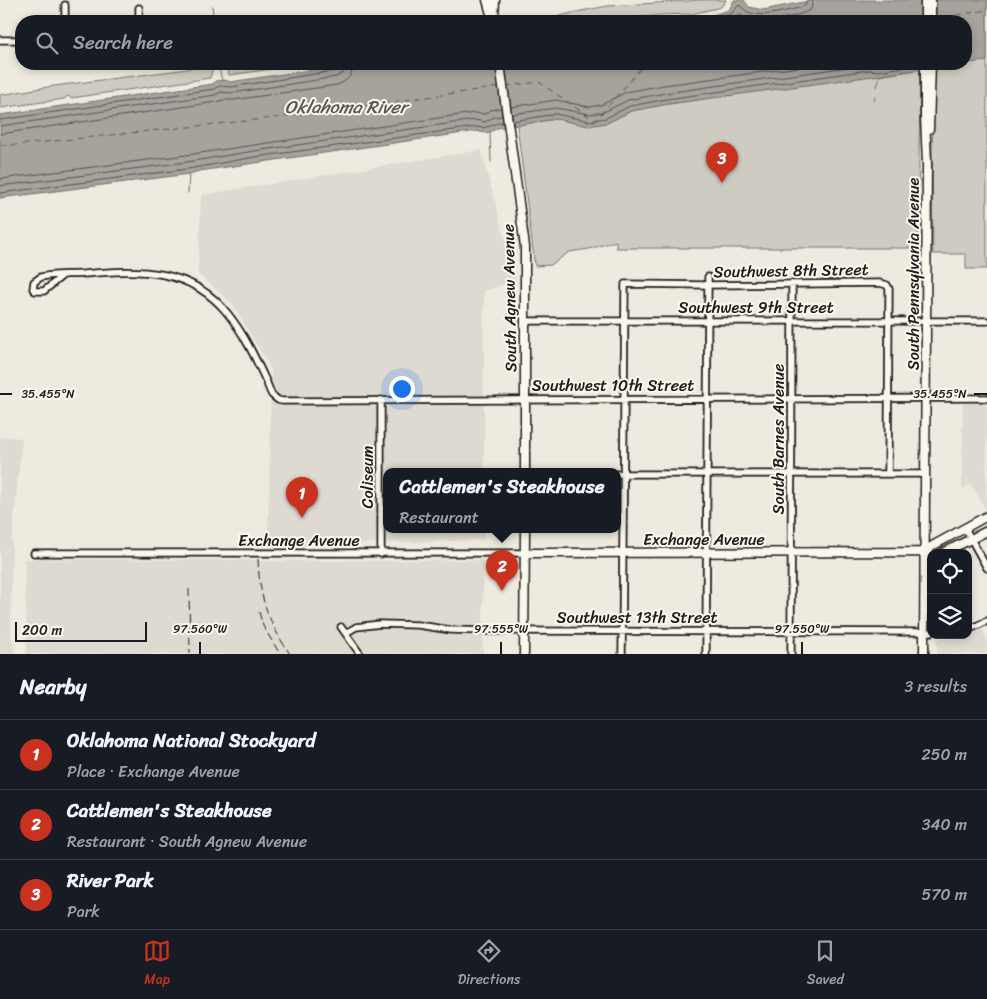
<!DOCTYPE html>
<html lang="en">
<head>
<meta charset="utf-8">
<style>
  :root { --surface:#171b24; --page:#20242c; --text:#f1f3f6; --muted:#9ea1a6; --line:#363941; --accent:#c8321e }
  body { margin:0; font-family:Sriracha,sans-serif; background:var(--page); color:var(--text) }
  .controls { position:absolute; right:15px; bottom:15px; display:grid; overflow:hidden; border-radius:10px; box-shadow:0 2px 8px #0003 }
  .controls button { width:45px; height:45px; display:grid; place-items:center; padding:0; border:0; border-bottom:1px solid var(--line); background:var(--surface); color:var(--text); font:25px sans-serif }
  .scale { position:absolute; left:15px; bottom:12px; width:132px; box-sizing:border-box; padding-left:5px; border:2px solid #1c1c1c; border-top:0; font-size:14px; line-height:18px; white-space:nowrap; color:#1c1c1c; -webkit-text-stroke:4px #fbf7ec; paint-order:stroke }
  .you { position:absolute; left:401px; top:388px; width:18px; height:18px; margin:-12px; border:4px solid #fff; border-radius:50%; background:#1a73e8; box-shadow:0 0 0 8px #1a73e833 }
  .badge { display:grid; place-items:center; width:32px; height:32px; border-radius:50%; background:var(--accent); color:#fff; font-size:16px; font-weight:700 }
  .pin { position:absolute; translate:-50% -41px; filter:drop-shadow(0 1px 2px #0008) }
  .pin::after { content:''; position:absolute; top:26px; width:18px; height:15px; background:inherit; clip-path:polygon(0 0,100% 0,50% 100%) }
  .popup { position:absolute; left:383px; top:468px; width:238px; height:65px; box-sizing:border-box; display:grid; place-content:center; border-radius:10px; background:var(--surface); filter:drop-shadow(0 1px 4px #0005); font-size:16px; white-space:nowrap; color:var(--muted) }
  .popup b { font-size:19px; color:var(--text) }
  .popup::after { content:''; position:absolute; left:50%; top:100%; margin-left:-10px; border:10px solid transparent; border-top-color:var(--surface) }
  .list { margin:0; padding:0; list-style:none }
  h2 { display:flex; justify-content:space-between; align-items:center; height:65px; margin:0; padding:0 20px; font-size:21px }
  h2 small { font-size:16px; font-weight:400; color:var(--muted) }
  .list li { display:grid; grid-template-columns:32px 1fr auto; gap:15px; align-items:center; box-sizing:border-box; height:70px; padding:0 20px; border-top:1px solid var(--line) }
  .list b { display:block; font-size:19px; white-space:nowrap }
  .list p { margin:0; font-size:16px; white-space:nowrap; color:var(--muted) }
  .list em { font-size:16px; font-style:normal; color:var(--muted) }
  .icon { flex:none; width:28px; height:28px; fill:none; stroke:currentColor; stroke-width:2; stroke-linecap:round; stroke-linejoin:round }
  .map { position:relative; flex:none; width:987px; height:654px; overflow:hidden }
  .search { position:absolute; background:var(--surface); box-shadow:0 2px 8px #0003; left:15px; right:15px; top:15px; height:55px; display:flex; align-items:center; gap:12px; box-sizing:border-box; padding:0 18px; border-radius:20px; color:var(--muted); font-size:19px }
  .sheet { height:275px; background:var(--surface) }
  nav { display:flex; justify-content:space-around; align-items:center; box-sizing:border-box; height:70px; border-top:1px solid var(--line); background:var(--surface); font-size:14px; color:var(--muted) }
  nav a { display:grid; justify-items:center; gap:2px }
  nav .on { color:var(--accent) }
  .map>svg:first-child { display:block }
</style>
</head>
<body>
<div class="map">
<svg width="987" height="654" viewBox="0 0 987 654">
  <rect width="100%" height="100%" fill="#eeeadf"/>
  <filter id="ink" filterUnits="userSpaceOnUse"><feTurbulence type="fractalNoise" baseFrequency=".02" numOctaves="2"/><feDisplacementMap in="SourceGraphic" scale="10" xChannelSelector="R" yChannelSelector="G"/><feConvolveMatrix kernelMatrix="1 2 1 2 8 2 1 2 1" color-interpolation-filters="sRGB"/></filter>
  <g filter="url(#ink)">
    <path fill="#dedad1" d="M481 150 516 280 484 291V472H387V530H484V540L268 546 271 369 232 303 198 274 201 195Z
      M963 403H987L986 510 971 484 962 489Z
      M0 437 22 438 12 540 11 634 15 654H0Z
      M24 559 250 560 265 561 483 560V654H27Z
      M982 629 987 638V654H937V639H965Z"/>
    <path fill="#ceccc2" stroke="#75746f" d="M702 0H726L721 7 692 14 661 15 605 21H541L576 12 608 6Z
      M987 0V269H966V254H933L932 150 935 64H966V21Z
      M200 64H214L210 78 71 98 68 96 64 99 0 108V95L54 86 188 69Z
      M226 64H309L229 75Z
      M920 69 918 248H616V241L589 249 569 252 551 265 535 266 517 125 556 119 607 123 631 111 668 104 870 75 880 76Z"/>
    <path fill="#a6a39d" stroke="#6f6d69" d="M734 0H744L749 7 763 10 814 0H987V61L966 63V21H658L700 19 729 10Z
      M350 64H961L668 104 631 111 607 123 588 126 556 119 497 128C490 133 485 134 477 131L199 171 189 174 0 198V115L213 84 215 81 225 80 230 82Z"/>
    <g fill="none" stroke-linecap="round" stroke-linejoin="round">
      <path stroke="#535250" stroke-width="1" d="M710 21 731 14 739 5C742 7 744 10 748 12 761 19 789 10 803 7L806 5 807 0
        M731 21 740 15C745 17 750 20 755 21 767 22 803 16 811 9L813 0
        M511 107 556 100 589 107 601 105 626 92 664 85 822 64
        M512 114 556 108 589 114 604 112 628 100 666 93 869 64
        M0 120 214 89 219 86 231 87 334 71 339 68V64
        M513 121 556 114 589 121 606 118 630 106 667 99 869 70 879 71 920 64
        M0 126 215 95 221 92 232 93 336 77 343 73 346 64
        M0 134 216 102 223 100H233L337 85C348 81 353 75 353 64
        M0 179 186 155 452 116 475 113 484 114 491 110 501 108
        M0 186 187 162 254 151 475 120 485 122 494 117 502 116
        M0 193 188 169 255 157 476 127C492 129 489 124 503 122"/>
      <path stroke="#6f6d69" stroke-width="1" d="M212 6 214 21
        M218 64 222 81
        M877 87 880 76
        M874 101 875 97
        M490 132 491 162
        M188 193 189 174"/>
      <path stroke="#5a5956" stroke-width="1" stroke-dasharray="6 5" stroke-linecap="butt" d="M935 19 987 10
        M506 86 539 82 595 121 642 67 668 64
        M0 145H16L274 118 500 87"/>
      <g stroke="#1c1c1c" stroke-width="9">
        <path id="minor" d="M65 5V21
          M139 8V21
          M0 40H21
          M63 275 44 291H35L33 289 34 282 41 277C55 274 70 275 84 274 138 269 191 267 228 314 244 334 255 357 266 381 268 385 269 390 272 395L278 400 282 401 987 398
          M525 321H987
          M381 400V554
          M617 474H925
          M965 528 987 568
          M34 553H525
          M341 627 360 654
          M968 630 987 621
          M346 633 356 627 380 624 418 625 451 630 486 631 931 632
          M622 654 625 284 708 285 880 283 887 285 889 289 888 473
          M706 654 708 277
          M791 654 792 284"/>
      </g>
      <g stroke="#1c1c1c" stroke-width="11">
        <path id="major" d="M487 0 493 21
          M494 18 495 0
          M925 21V0
          M931 21V0
          M500 64 525 247V472
          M929 129 931 64
          M924 552 934 545 987 516
          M525 553 924 552 931 554
          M943 553 987 531
          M524 654 525 530
          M924 654 927 163 925 117V64"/>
      </g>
      <use href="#minor" stroke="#fbf7ec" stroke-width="5.5"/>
      <use href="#major" stroke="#fbf7ec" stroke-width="8"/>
      <path stroke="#1c1c1c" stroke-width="1" stroke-dasharray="8 4" stroke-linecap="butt" d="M258 559C259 597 268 622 290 654
        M189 589 190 654
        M259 612 263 626 280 654"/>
    </g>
  </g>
  <path fill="none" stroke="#1c1c1c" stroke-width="2" d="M0 394H12M974 394H987M200 642V654M501 642V654M802 642V654"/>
  <g text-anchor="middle" stroke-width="4" stroke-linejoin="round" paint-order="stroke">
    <g font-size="16" fill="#1c1c1c" stroke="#fbf7ec">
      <text transform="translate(791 270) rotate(-1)" y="6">Southwest 8th Street</text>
      <text transform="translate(913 274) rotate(-90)" y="6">South Pennsylvania Avenue</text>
      <text transform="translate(509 298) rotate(-91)" y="6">South Agnew Avenue</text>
      <text x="756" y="313">Southwest 9th Street</text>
      <text x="613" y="391">Southwest 10th Street</text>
      <text transform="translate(778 439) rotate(-90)" y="6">South Barnes Avenue</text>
      <text transform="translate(367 477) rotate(-90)" y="6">Coliseum</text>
      <text x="704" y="545">Exchange Avenue</text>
      <text x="299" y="546">Exchange Avenue</text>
      <text x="637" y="623">Southwest 13th Street</text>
    </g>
    <g font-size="18" font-style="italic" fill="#5a5956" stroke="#fbf7ec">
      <text x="346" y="113">Oklahoma River</text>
    </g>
  </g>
  <g font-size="12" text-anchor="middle" fill="#1c1c1c" stroke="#fbf7ec" stroke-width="4" stroke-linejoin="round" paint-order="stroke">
    <text x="48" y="398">35.455°N</text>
    <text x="940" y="398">35.455°N</text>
    <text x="200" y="633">97.560°W</text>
    <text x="501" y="633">97.555°W</text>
    <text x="802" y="633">97.550°W</text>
  </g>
</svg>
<div class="controls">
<button><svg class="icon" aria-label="locate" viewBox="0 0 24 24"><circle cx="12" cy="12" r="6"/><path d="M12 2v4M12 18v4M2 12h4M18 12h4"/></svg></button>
<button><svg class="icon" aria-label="layers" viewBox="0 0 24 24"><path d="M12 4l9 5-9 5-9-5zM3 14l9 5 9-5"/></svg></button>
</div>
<div class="scale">200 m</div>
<div class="you"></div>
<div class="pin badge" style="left:302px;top:518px">1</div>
<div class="pin badge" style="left:502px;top:591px">2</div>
<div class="popup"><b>Cattlemen's Steakhouse</b>Restaurant</div>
<div class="pin badge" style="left:722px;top:183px">3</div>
<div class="search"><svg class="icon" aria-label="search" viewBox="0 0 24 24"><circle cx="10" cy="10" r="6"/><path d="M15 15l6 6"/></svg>Search here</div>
</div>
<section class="sheet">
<h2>Nearby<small>3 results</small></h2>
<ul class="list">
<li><span class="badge">1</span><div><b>Oklahoma National Stockyard</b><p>Place · Exchange Avenue</p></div><em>250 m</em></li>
<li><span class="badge">2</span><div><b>Cattlemen's Steakhouse</b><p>Restaurant · South Agnew Avenue</p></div><em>340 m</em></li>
<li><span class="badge">3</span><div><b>River Park</b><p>Park</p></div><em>570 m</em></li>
</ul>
</section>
<nav>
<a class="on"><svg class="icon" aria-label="map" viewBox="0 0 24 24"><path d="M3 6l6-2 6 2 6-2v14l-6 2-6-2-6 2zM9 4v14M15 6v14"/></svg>Map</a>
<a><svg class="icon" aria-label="directions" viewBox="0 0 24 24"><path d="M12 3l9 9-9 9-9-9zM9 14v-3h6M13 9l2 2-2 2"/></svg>Directions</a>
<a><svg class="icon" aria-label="saved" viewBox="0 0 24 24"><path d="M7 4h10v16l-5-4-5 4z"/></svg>Saved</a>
</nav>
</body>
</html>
